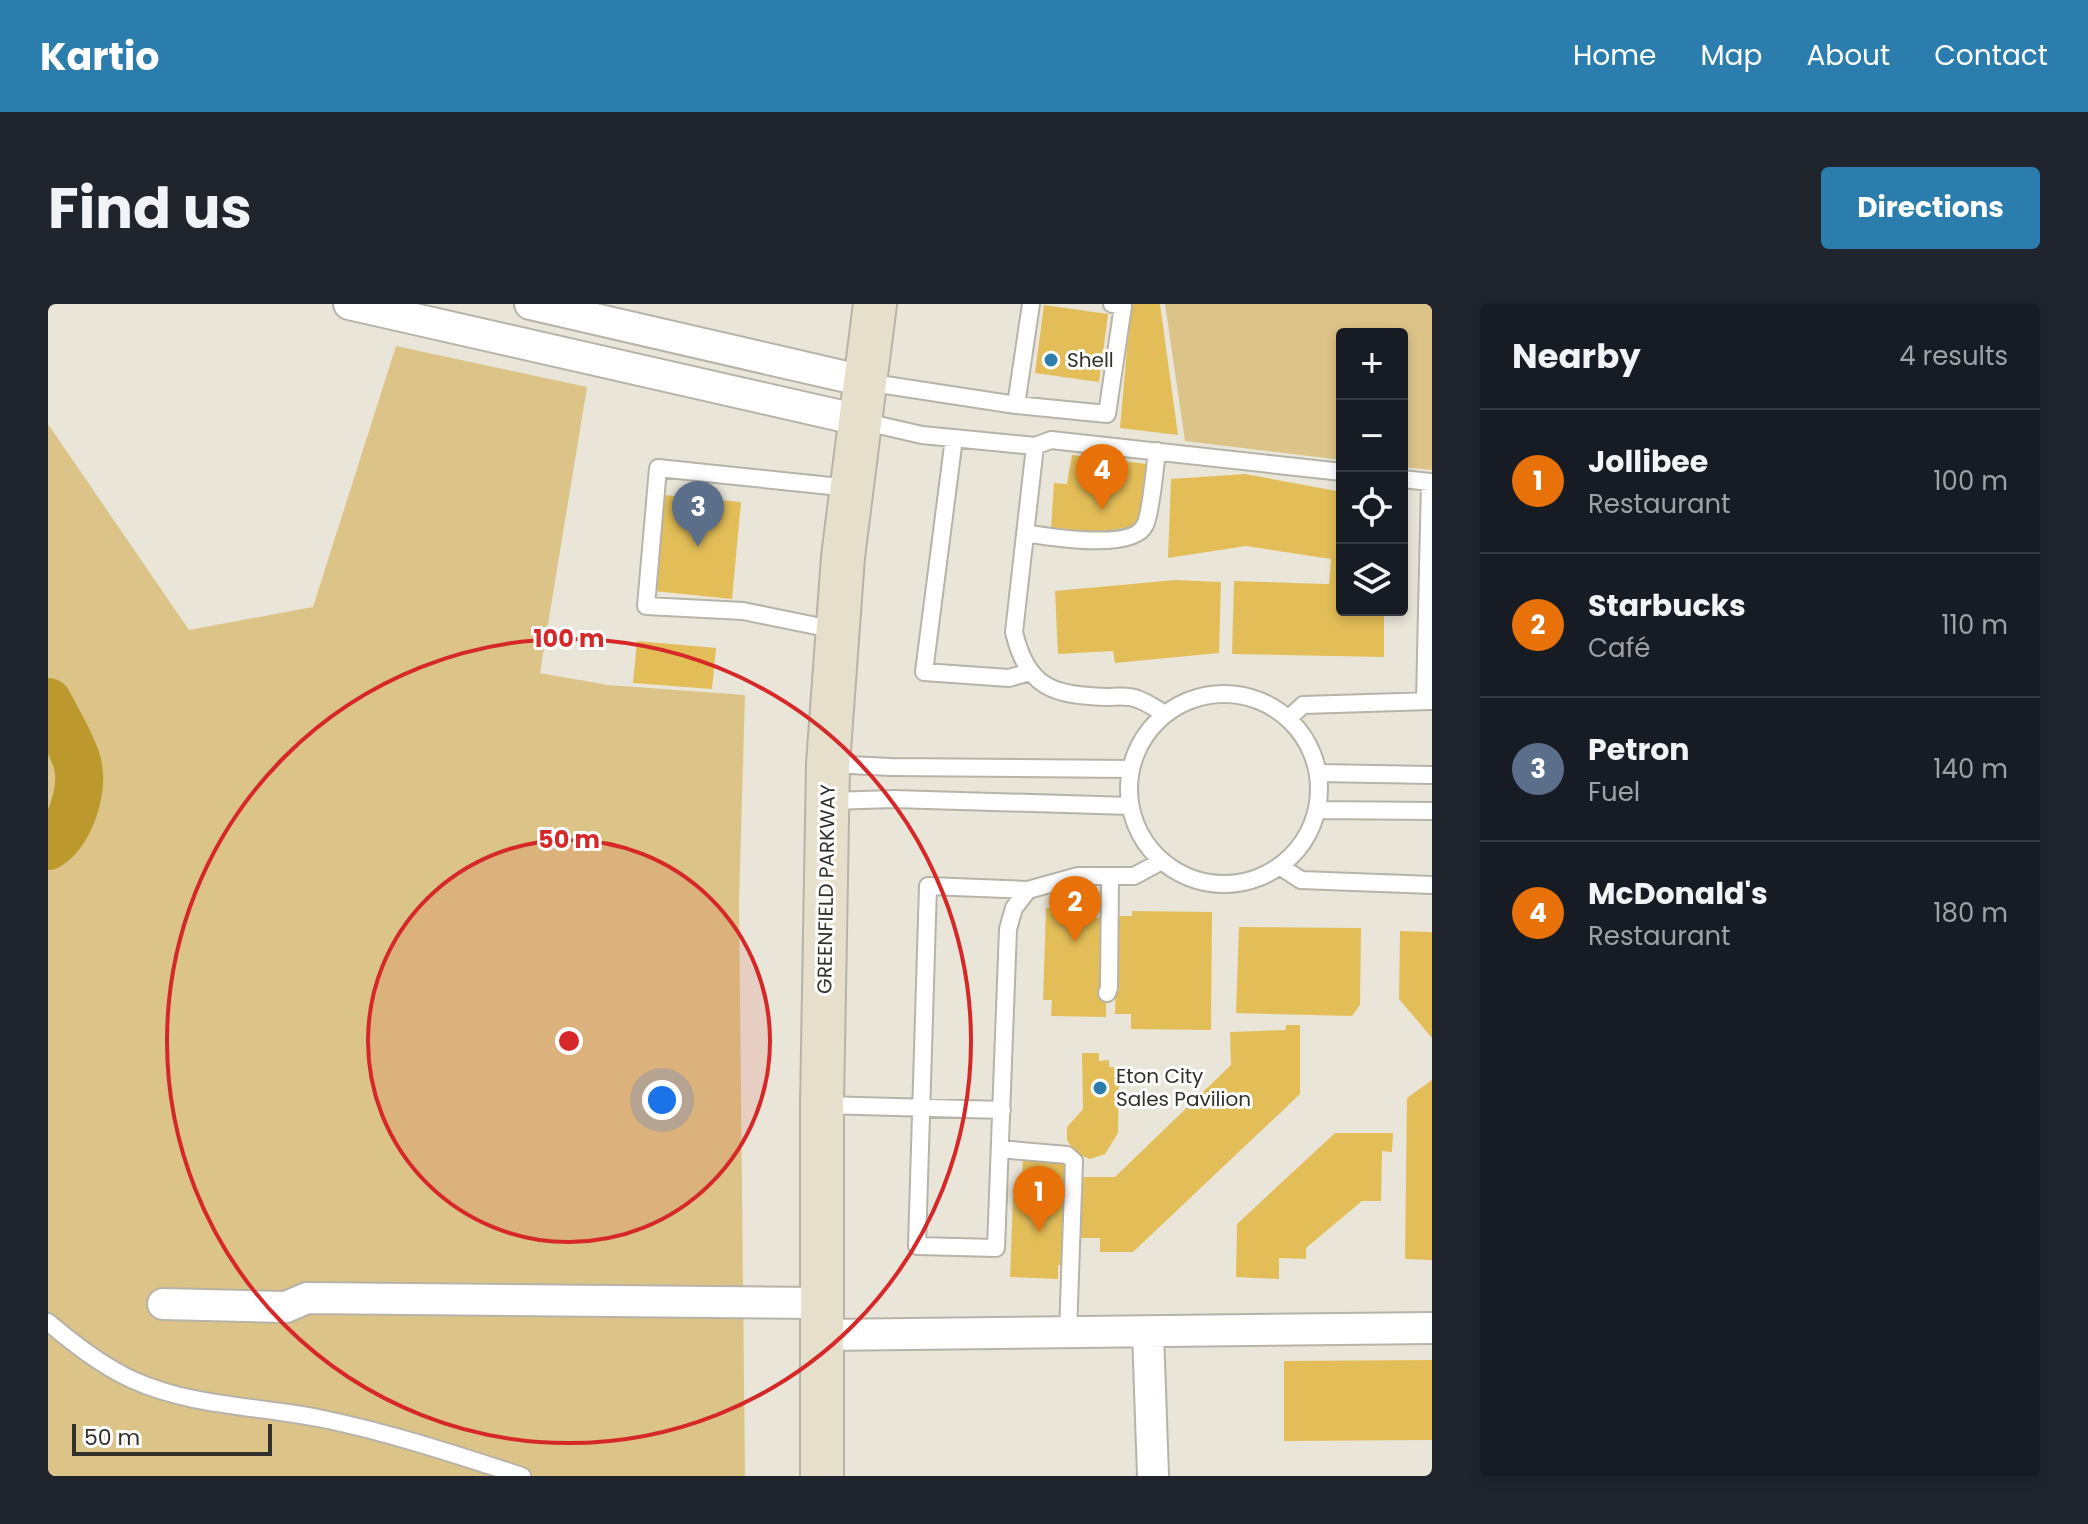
<!DOCTYPE html>
<html lang="en">
<head>
<meta charset="utf-8">
<style>
  :root { --surface:#171b24; --page:#20242c; --text:#f1f3f6; --muted:#9ea1a6; --line:#363941; --accent:#2b7dae }
  body { margin:0; font-family:Poppins,sans-serif; background:var(--page); color:var(--text) }
  .controls { position:absolute; right:24px; top:24px; display:grid; overflow:hidden; border-radius:8px; box-shadow:0 4px 12px #0003 }
  .controls button { width:72px; height:72px; display:grid; place-items:center; padding:0; border:0; border-bottom:2px solid var(--line); background:var(--surface); color:var(--text); font:40px sans-serif }
  .scale { position:absolute; left:24px; bottom:20px; width:200px; box-sizing:border-box; padding-left:8px; border:4px solid #31302b; border-top:0; font-size:22px; line-height:28px; white-space:nowrap; color:#31302b; -webkit-text-stroke:6px #fff; paint-order:stroke }
  .you { position:absolute; left:614px; top:796px; width:28px; height:28px; margin:-20px; border:6px solid #fff; border-radius:50%; background:#1a73e8; box-shadow:0 0 0 12px #1a73e833 }
  .badge { display:grid; place-items:center; width:52px; height:52px; border-radius:50%; background:var(--accent); color:#fff; font-size:26px; font-weight:700 }
  .pin { position:absolute; translate:-50% -66px; filter:drop-shadow(0 2px 4px #0008) }
  .pin::after { content:''; position:absolute; top:42px; width:28px; height:24px; background:inherit; clip-path:polygon(0 0,100% 0,50% 100%) }
  .list { margin:0; padding:0; list-style:none }
  h2 { display:flex; justify-content:space-between; align-items:center; height:104px; margin:0; padding:0 32px; font-size:34px }
  h2 small { font-size:26px; font-weight:400; color:var(--muted) }
  .list li { display:grid; grid-template-columns:52px 1fr auto; gap:24px; align-items:center; box-sizing:border-box; height:144px; padding:0 32px; border-top:2px solid var(--line) }
  .list b { display:block; font-size:30px; white-space:nowrap }
  .list p { margin:0; font-size:26px; white-space:nowrap; color:var(--muted) }
  .list em { font-size:26px; font-style:normal; color:var(--muted) }
  .icon { flex:none; width:44px; height:44px; fill:none; stroke:currentColor; stroke-width:2; stroke-linecap:round; stroke-linejoin:round }
  .map { position:relative; flex:none; width:1384px; height:1172px; overflow:hidden; border-radius:8px }
  header { display:flex; align-items:center; gap:48px; box-sizing:border-box; height:112px; padding:0 40px; background:var(--accent); color:#fff }
  header strong { font-size:38px }
  nav { display:flex; gap:44px; margin-inline-start:auto; font-size:28px }
  .intro { display:flex; align-items:center; justify-content:space-between; box-sizing:border-box; height:192px; padding:0 48px }
  h1 { margin:0; font-size:56px }
  .button { padding:20px 36px; border-radius:8px; background:var(--accent); color:#fff; font-size:28px; font-weight:700 }
  main { display:flex; gap:48px; padding:0 48px }
  aside { flex:1; background:var(--surface); border-radius:8px; box-shadow:0 4px 12px #0003 }
  .map>svg:first-child { display:block }
</style>
</head>
<body>
<header>
<strong>Kartio</strong>
<nav><a>Home</a><a>Map</a><a>About</a><a>Contact</a></nav>
</header>
<div class="intro"><h1>Find us</h1><a class="button">Directions</a></div>
<main>
<div class="map">
<svg width="1384" height="1172" viewBox="0 0 1384 1172">
  <rect width="100%" height="100%" fill="#e9e5d9"/>
  <path fill="#dcc488" d="M1117 0H1384V166L1354 163V30H1294V156L1137 137Z
    M348 42 539 83 492 369 560 381 697 391 691 599 697 1172H0V120L141 326 265 303Z"/>
  <g fill="none" stroke-linecap="round" stroke-linejoin="round">
    <path stroke="#bd992d" stroke-width="48" d="M0 398C8 414 27 446 30 462 35 488 22 528 0 542"/>
  </g>
  <path fill="#e3be58" d="M1083 0H1112L1130 131 1072 124Z
    M996 1 1060 10 1051 78 987 69Z
    M1024 151 1099 160 1091 221 1048 229 1003 225 1006 179 1019 180Z
    M1197 170 1294 188V306H1336V353L1184 350 1186 277 1281 280 1283 255 1198 242 1120 254 1123 175Z
    M616 191 693 198 684 295 606 287Z
    M1128 276 1173 278 1171 349 1067 359 1065 347 1010 350 1007 287Z
    M589 337 668 344 664 385 585 379Z
    M998 604 1037 605V613L1058 614V713L1003 712 1004 696H995Z
    M1084 607 1164 608 1163 726 1083 725V710H1067L1069 612H1084Z
    M1191 623 1313 624 1312 701 1304 712 1188 709Z
    M1352 627 1384 628V734L1351 695Z
    M1238 721H1252V790L1085 948H1052V934H1032V873H1067L1183 761 1182 728 1238 726Z
    M1034 749H1051V757L1061 756V763L1071 764 1070 829 1057 850 1042 855 1027 849 1019 836V823L1035 805Z
    M1384 776V956L1357 955 1359 794Z
    M1287 829H1345L1344 848 1334 847 1333 897H1314L1258 944V955L1231 954V975L1188 973 1189 920Z
    M975 853 1022 855 1017 961H1010V975L962 973 965 894H973Z
    M1384 1056V1136L1236 1137V1057Z"/>
  <g fill="none" stroke-linecap="round" stroke-linejoin="round">
    <g stroke="#b7b3a8" stroke-width="20">
      <path id="lane" d="M818 78 968 101 1059 110 1075 2 1064 0
        M968 101 983 0
        M813 117 874 131 987 142 1003 136 1294 168
        M906 134 876 368 961 374 982 368
        M987 142 966 328C979 384 1005 391 1058 393 1068 393 1080 391 1089 395 1099 398 1108 405 1117 410
        M1354 175 1382 178 1377 396
        M977 229C1002 233 1085 247 1097 221 1103 210 1107 162 1109 147
        M788 326 695 307 598 302 610 164 802 184
        M1081 485a95 95 0 1 1 190 0a95 95 0 1 1-190 0Z
        M1240 415 1255 401 1384 397
        M780 460 843 463 1083 465
        M1270 469 1384 471
        M782 497 846 495 1082 502
        M1269 506 1384 507
        M1233 563 1253 576 1384 581
        M980 586 966 604 960 625 948 944 869 942 880 582 980 586 1030 572H1086L1112 558
        M1059 689 1061 684 1062 572
        M776 801 954 806
        M952 845 1019 851 1026 857 1020 1029
        M0 1018C26 1040 54 1062 85 1076 144 1103 213 1102 275 1115 343 1129 409 1151 474 1172"/>
    </g>
    <g stroke="#b7b3a8" stroke-width="34">
      <path id="street" d="M301 0 811 116
        M482 0 816 77
        M115 1000 238 1003 259 994 775 999
        M1100 1028 1105 1172
        M775 1031 1384 1024"/>
    </g>
    <g stroke="#b7b3a8" stroke-width="46">
      <path id="secondary" d="M774 1172V801L780 460 795 253 827 0"/>
    </g>
    <use href="#lane" stroke="#fff" stroke-width="16"/>
    <use href="#street" stroke="#fff" stroke-width="30"/>
    <use href="#secondary" stroke="#e6dfcb" stroke-width="42"/>
  </g>
  <circle cx="521" cy="737" r="201" fill="#d62828" fill-opacity=".12"/>
  <g fill="none" stroke="#d62828" stroke-width="4">
    <circle cx="521" cy="737" r="201"/>
    <circle cx="521" cy="737" r="402"/>
  </g>
  <g fill="#2b7dae" stroke="#fff" stroke-width="3">
    <circle cx="1003" cy="56" r="8"/>
    <circle cx="1052" cy="784" r="8"/>
  </g>
  <g text-anchor="middle" stroke-width="6" stroke-linejoin="round" paint-order="stroke">
    <g font-size="20" fill="#31302b" stroke="#fff" text-anchor="start">
      <text x="1019" y="63">Shell</text>
      <text x="1068" y="779">Eton City<tspan x="1068" dy="23">Sales Pavilion</tspan></text>
    </g>
    <g font-size="20" fill="#31302b" stroke="#fff">
      <text transform="translate(778 585) rotate(-89)" y="7">GREENFIELD PARKWAY</text>
    </g>
  </g>
  <circle cx="521" cy="737" r="12" fill="#d62828" stroke="#fff" stroke-width="4"/>
  <g font-size="24" text-anchor="middle" font-weight="bold" fill="#d62828" stroke="#fff" stroke-width="6" stroke-linejoin="round" paint-order="stroke">
    <text x="521" y="343">100 m</text>
    <text x="521" y="544">50 m</text>
  </g>
</svg>
<div class="controls">
<button>+</button>
<button>−</button>
<button><svg class="icon" aria-label="locate" viewBox="0 0 24 24"><circle cx="12" cy="12" r="6"/><path d="M12 2v4M12 18v4M2 12h4M18 12h4"/></svg></button>
<button><svg class="icon" aria-label="layers" viewBox="0 0 24 24"><path d="M12 4l9 5-9 5-9-5zM3 14l9 5 9-5"/></svg></button>
</div>
<div class="scale">50 m</div>
<div class="you"></div>
<div class="pin badge" style="left:991px;top:928px;background:#e8710a">1</div>
<div class="pin badge" style="left:1027px;top:638px;background:#e8710a">2</div>
<div class="pin badge" style="left:650px;top:243px;background:#5c6f8a">3</div>
<div class="pin badge" style="left:1054px;top:206px;background:#e8710a">4</div>
</div>
<aside>
<h2>Nearby<small>4 results</small></h2>
<ul class="list">
<li><span class="badge" style="background:#e8710a">1</span><div><b>Jollibee</b><p>Restaurant</p></div><em>100 m</em></li>
<li><span class="badge" style="background:#e8710a">2</span><div><b>Starbucks</b><p>Café</p></div><em>110 m</em></li>
<li><span class="badge" style="background:#5c6f8a">3</span><div><b>Petron</b><p>Fuel</p></div><em>140 m</em></li>
<li><span class="badge" style="background:#e8710a">4</span><div><b>McDonald's</b><p>Restaurant</p></div><em>180 m</em></li>
</ul>
</aside>
</main>
</body>
</html>
